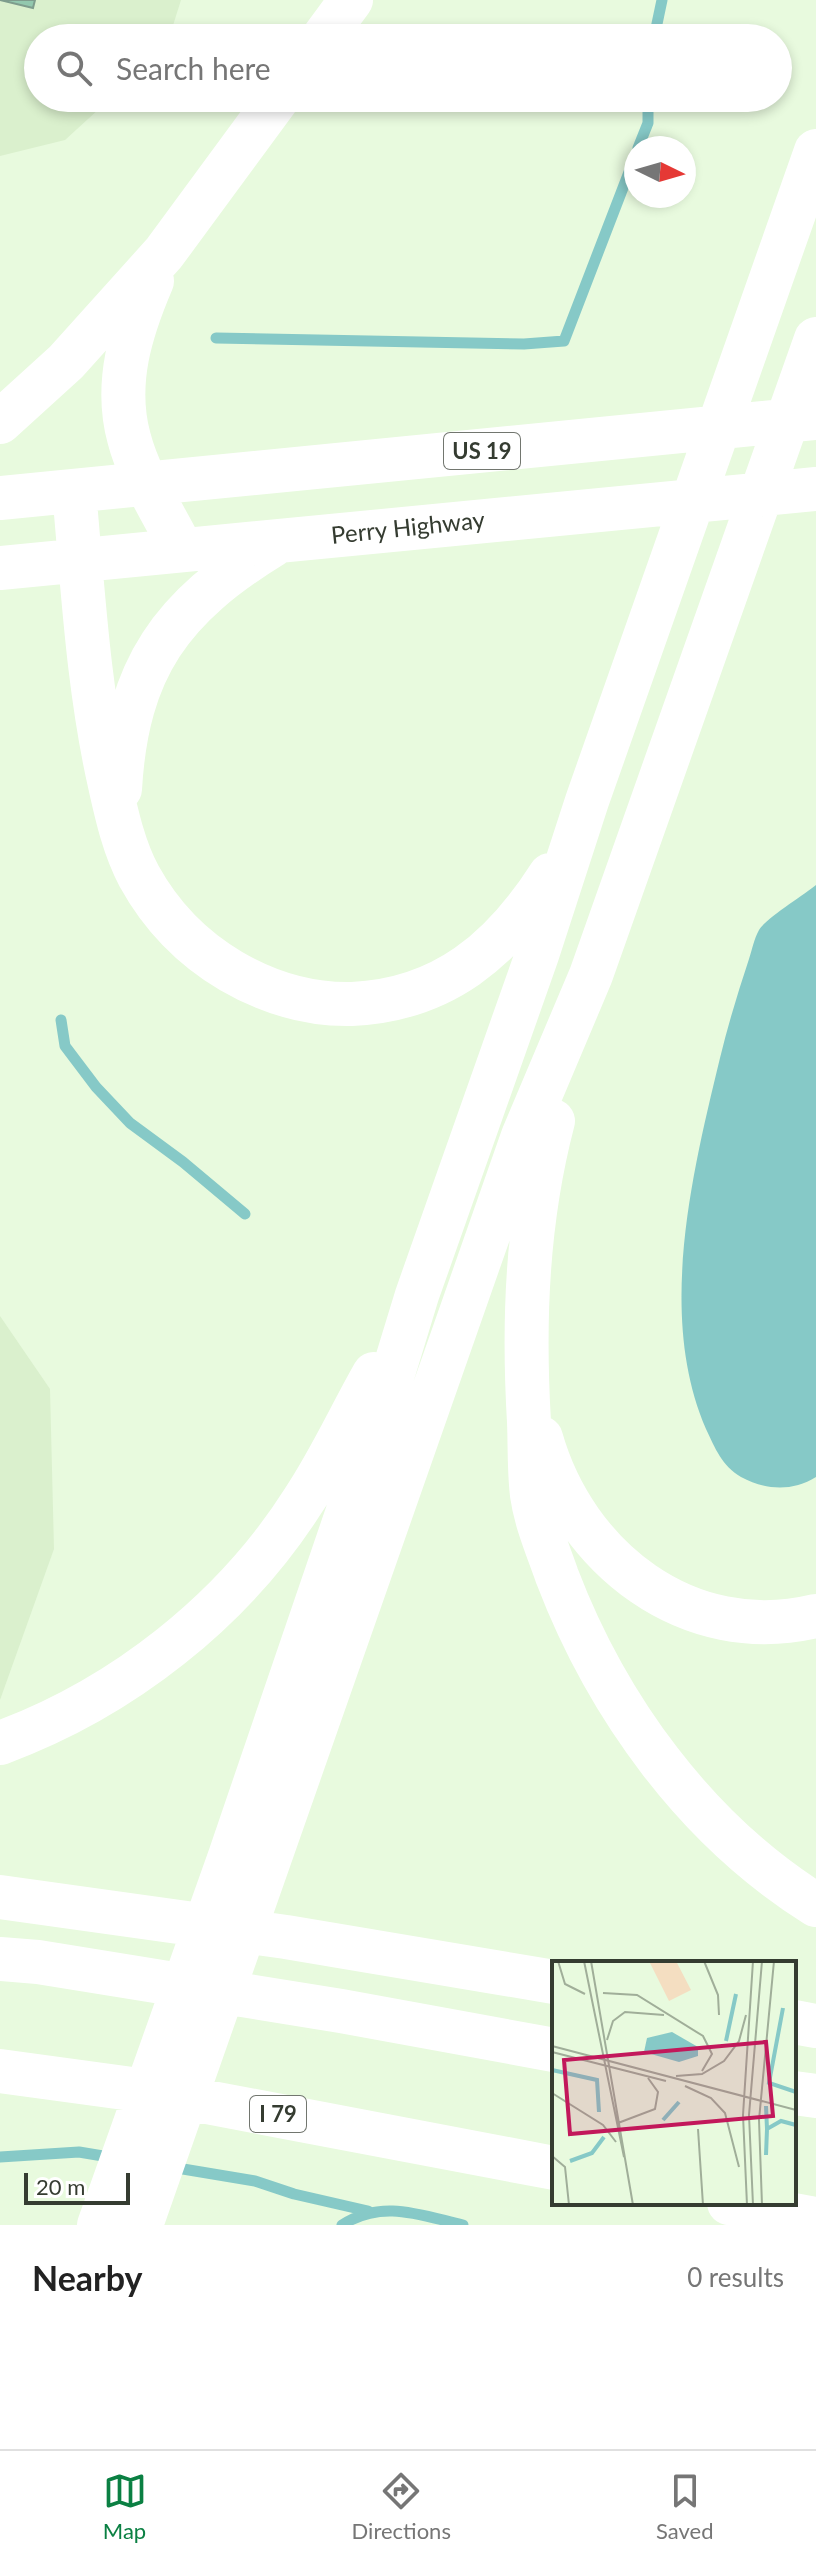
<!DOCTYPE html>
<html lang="en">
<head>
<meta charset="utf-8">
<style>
  :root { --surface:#fff; --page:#f2f2f2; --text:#222; --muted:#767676; --line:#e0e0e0; --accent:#0b8043 }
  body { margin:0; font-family:Lato,sans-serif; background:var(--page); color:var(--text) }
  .compass { position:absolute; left:624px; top:136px; width:72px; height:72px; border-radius:50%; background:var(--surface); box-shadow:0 4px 12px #0003; rotate:95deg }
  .scale { position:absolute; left:24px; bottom:20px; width:106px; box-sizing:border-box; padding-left:8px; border:4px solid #353c31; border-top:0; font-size:22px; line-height:28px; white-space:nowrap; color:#353c31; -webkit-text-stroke:6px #fff; paint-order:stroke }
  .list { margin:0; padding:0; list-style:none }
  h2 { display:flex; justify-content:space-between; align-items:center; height:104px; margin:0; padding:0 32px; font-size:34px }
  h2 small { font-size:26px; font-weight:400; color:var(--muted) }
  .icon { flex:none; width:44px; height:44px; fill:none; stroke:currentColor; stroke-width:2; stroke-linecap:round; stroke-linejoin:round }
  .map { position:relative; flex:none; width:816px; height:2225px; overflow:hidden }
  .search { position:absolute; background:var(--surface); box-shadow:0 4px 12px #0003; left:24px; right:24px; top:24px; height:88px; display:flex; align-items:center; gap:20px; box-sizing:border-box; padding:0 28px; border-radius:44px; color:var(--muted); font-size:30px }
  .sheet { height:224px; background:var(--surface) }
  nav { display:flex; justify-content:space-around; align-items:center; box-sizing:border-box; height:112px; border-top:2px solid var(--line); background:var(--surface); font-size:22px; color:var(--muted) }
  nav a { display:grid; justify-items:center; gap:4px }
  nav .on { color:var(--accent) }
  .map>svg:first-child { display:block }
</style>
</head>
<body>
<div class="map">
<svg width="816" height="2225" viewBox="0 0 816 2225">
  <rect width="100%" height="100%" fill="#e8fade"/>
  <path fill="#daf0cd" d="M0 0H181L169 38H38V98H111L65 140 0 156Z
    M0 1316 50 1389 54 1549 0 1700Z"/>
  <path fill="#86c9c7" d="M816 885V1477C792 1492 765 1490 741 1477 722 1466 715 1448 706 1429 657 1316 692 1174 720 1058 728 1025 738 992 749 959 752 950 754 939 759 930 765 919 804 895 816 885Z"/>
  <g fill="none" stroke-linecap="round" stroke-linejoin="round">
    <path stroke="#86c9c7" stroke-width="11" d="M654 38 662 0
      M638 148 648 123V98
      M216 338 524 344 564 341 636 154
      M61 1020 65 1046 96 1087 130 1123 183 1162 245 1214
      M0 2157 79 2152 115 2158
      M171 2167 255 2181 294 2194 368 2211
      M342 2225C382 2199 420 2215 463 2225"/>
  </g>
  <path fill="#92c8ae" stroke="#7e9d8d" stroke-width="2" d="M0 0H35L33 8Z"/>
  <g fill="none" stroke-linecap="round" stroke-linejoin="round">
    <path stroke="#fff" stroke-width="44" d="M323 38 351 0
      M152 281C131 330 114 383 129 438 139 477 164 514 182 550
      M0 422 66 362 164 253 278 98
      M74 491C83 589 88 688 110 785 117 816 124 848 139 876 161 916 192 948 231 971 267 992 309 1005 352 1004 443 1000 502 950 550 875
      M0 498 814 418
      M0 568 816 489
      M120 789C127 667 172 607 273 545
      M553 1121C527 1220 523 1320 529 1422 530 1446 529 1471 532 1495 536 1523 548 1550 557 1576 607 1707 696 1830 816 1905
      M541 1438C575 1558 688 1647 816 1616
      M0 1743C122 1698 233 1611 303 1501 330 1461 350 1416 374 1374
      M0 1897 286 1937 554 1982
      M0 1959 38 1962 341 2011 554 2050
      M794 2022 816 2026
      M0 2071 154 2092 554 2168
      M794 2093 816 2096
      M729 2203 816 2219
      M99 2225 230 1856 376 1429 417 1295 537 955 587 801 816 151
      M141 2225 523 1136 591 975 816 339"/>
  </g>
  <g text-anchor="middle" stroke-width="8" stroke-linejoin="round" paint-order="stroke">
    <g fill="#fff" stroke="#72766f" stroke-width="2">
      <rect x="444" y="433" width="76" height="36" rx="6"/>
      <rect x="250" y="2096" width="56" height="36" rx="6"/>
    </g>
    <g font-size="22" font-weight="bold" fill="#353c31">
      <text x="482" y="459">US 19</text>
      <text x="278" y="2122">I 79</text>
    </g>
    <g font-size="24" fill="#353c31" stroke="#fff">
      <text transform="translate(408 528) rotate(-6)" y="8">Perry Highway</text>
    </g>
  </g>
  <g transform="translate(552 1961)">
    <rect width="244" height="244" fill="#e8fade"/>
    <path d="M97 0H124L139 29 117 40Z" fill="#f4dec1"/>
    <path d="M120 71 146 86V95L127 101 92 91 95 77Z" fill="#86c9c7"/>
    <path fill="none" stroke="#86c9c7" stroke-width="4" d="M231 47 217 122 244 131M174 80 184 33M0 109 45 119 47 151M214 145 215 168 229 160 244 164M111 159 127 141M214 194 215 168M18 200 40 192 52 176"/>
    <path fill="none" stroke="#a0ae99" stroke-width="2" d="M6 0 13 23 33 33M32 0 72 196M39 0 81 244M152 0 166 34 167 54M51 32 85 34 151 75 160 93 150 110M55 79 61 60 73 51 112 54M0 85 244 149M0 91 114 120M124 115 150 113 172 100 187 80 194 54M133 125 159 137 173 152 187 206M0 132 51 164 64 181M66 162 103 148 106 131 96 117M146 168 151 244M0 195 13 206 17 244M195 244 191 154 201 0M201 244 197 154 210 0M210 244 207 159 222 0"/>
    <path fill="#c2185b" fill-opacity="0.15" stroke="#c2185b" stroke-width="4" d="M214 81 221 155 18 173 12 99Z"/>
    <rect width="244" height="244" fill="none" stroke="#353c31" stroke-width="4"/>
  </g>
</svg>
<svg class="compass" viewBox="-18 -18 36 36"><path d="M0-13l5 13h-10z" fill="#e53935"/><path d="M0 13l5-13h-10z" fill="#767676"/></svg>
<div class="scale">20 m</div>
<div class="search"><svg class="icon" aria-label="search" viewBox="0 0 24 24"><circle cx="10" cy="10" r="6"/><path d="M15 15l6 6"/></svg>Search here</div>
</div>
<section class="sheet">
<h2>Nearby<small>0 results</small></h2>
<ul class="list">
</ul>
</section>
<nav>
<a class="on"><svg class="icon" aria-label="map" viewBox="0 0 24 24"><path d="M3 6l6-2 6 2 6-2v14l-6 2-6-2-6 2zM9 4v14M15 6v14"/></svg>Map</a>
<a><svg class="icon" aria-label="directions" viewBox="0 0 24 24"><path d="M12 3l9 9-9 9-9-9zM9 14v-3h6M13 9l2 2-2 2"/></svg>Directions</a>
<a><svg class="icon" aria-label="saved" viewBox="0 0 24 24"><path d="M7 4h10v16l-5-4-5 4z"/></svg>Saved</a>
</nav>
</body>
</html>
